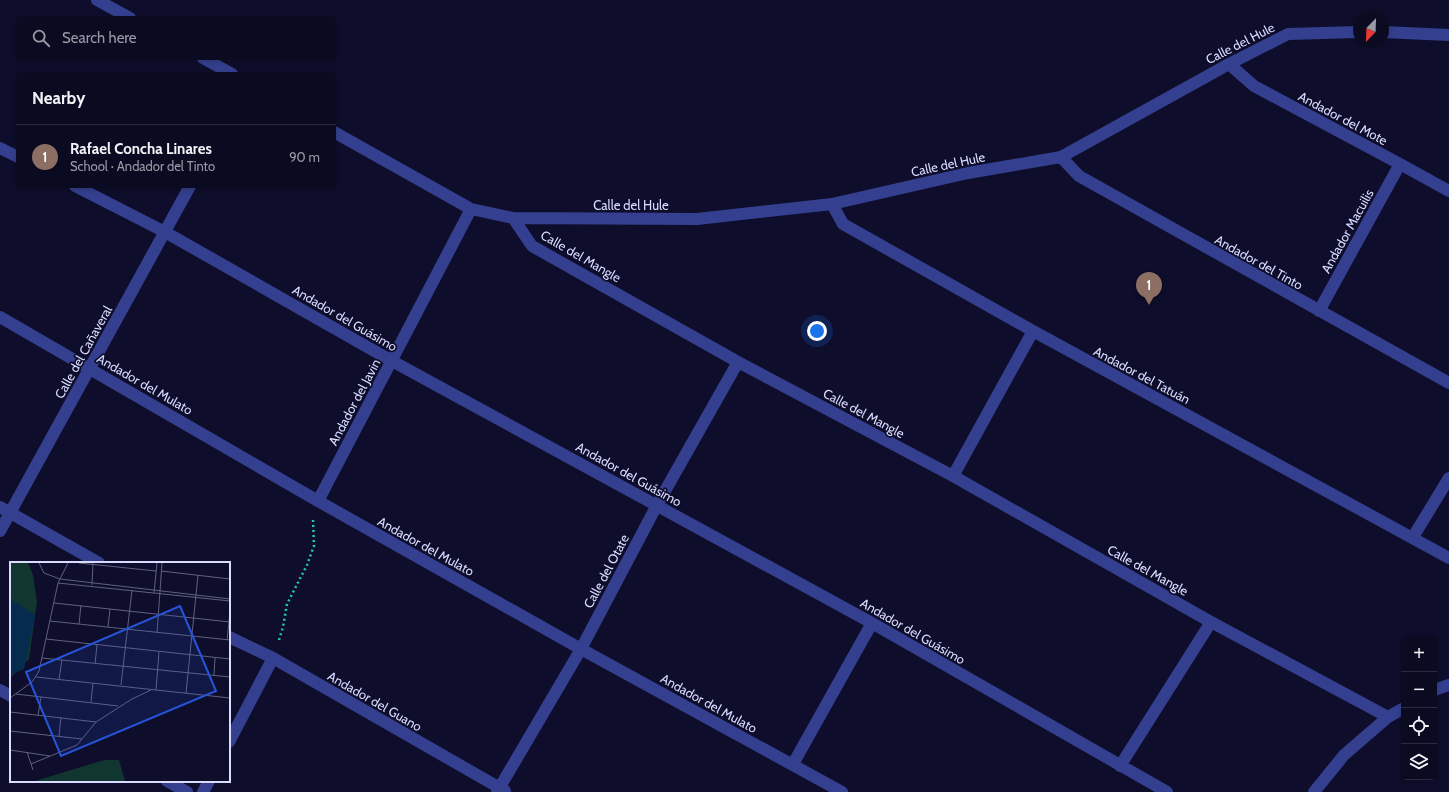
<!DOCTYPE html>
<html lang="en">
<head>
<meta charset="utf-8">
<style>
  :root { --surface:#0a0a21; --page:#18182e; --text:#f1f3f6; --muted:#999aa5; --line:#2a2b3f; --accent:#05ffef }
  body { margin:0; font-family:Cabin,sans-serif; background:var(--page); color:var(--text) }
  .controls { position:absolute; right:12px; bottom:12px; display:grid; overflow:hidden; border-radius:6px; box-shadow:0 2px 6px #0003 }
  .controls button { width:36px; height:36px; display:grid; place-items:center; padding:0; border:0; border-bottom:1px solid var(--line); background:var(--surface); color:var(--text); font:20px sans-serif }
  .compass { position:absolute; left:1353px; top:12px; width:36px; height:36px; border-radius:50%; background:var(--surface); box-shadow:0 2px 6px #0003; rotate:203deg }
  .you { position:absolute; left:817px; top:331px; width:14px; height:14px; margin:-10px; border:3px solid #fff; border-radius:50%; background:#1a73e8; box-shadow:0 0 0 6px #1a73e833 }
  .badge { display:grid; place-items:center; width:26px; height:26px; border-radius:50%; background:var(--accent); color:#fff; font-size:13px; font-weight:700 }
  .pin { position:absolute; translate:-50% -33px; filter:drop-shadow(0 1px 2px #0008) }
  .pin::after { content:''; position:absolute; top:21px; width:14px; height:12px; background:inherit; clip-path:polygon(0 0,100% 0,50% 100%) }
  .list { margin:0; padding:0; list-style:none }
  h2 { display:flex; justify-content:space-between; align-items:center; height:52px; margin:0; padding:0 16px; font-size:17px }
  h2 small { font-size:13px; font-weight:400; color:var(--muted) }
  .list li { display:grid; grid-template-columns:26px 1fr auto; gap:12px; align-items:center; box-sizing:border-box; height:64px; padding:0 16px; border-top:1px solid var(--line) }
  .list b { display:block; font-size:15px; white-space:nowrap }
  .list p { margin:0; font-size:13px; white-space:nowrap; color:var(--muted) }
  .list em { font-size:13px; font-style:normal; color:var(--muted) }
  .icon { flex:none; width:22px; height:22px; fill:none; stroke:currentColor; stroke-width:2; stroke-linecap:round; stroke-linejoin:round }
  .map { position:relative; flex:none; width:1449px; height:792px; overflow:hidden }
  .search { position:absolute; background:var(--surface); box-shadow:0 2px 6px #0003; left:16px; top:16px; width:320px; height:44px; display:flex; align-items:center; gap:10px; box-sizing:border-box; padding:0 14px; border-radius:6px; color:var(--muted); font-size:15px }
  .panel { position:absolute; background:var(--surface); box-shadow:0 2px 6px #0003; left:16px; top:72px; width:320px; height:116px; border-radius:6px }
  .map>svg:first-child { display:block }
</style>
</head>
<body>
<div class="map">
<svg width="1449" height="792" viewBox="0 0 1449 792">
  <rect width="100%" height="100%" fill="#0e0e2c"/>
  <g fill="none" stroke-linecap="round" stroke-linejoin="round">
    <path stroke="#23c9a4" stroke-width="2.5" stroke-dasharray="2 3" stroke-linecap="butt" d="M279 640 283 627 287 604 307 565 314 546 313 520"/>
    <path stroke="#34408f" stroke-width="12" d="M97 0 130 18
      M1383 32 1449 35
      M203 58 232 74
      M1229 64 1254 86 1400 164 1449 191
      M334 132 471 209 513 218 697 219 832 204 968 173 1061 157 1229 64 1288 34 1359 32
      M0 148 18 157
      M1061 157 1079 176 1449 383
      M75 186 165 232 392 361 872 623 1167 792
      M832 204 843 224 1033 331 1449 558
      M513 218 532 246 738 362 953 476 1211 622 1388 717
      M1319 311 1400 164
      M0 317 318 501 581 649 842 792
      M953 476 1033 331
      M318 501 471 209
      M0 507 99 563
      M0 531 190 186
      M1413 537 1449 478
      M229 637 273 658 505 791
      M0 690 11 696
      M1434 690 1449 685
      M229 742 273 658
      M793 764 872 623
      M1120 766 1211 622
      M167 781 187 792
      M203 792 209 781
      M497 792 581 649 657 505 738 362
      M1314 792 1344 755 1388 717 1404 708"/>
  </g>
  <g text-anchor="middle" stroke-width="3.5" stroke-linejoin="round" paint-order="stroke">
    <g font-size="13" fill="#d9dbff" stroke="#0e0e2c">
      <text transform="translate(1240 43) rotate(-27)" y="5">Calle del Hule</text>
      <text transform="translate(1343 118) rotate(28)" y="5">Andador del Mote</text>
      <text transform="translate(948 164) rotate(-12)" y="5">Calle del Hule</text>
      <text x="631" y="210">Calle del Hule</text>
      <text transform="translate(1347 231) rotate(-61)" y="5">Andador Macuilis</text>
      <text transform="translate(581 256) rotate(30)" y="5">Calle del Mangle</text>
      <text transform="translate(1259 262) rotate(29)" y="5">Andador del Tinto</text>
      <text transform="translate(345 318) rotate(30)" y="5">Andador del Guásimo</text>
      <text transform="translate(83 352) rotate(-61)" y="5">Calle del Cañaveral</text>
      <text transform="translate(1142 375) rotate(28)" y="5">Andador del Tatuán</text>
      <text transform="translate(145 384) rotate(30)" y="5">Andador del Mulato</text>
      <text transform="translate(354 402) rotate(-62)" y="5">Andador del Javin</text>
      <text transform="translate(864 413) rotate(28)" y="5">Calle del Mangle</text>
      <text transform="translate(629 474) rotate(29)" y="5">Andador del Guásimo</text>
      <text transform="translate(426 546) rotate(29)" y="5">Andador del Mulato</text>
      <text transform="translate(1148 570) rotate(29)" y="5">Calle del Mangle</text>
      <text transform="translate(606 571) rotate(-62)" y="5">Calle del Otate</text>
      <text transform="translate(913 631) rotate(30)" y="5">Andador del Guásimo</text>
      <text transform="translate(375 701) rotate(30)" y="5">Andador del Guano</text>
      <text transform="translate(709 703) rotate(29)" y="5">Andador del Mulato</text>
    </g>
  </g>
  <g transform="translate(10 562)">
    <rect width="220" height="220" fill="#0e0e2c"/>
    <path d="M0 1H18L23 13 27 40 19 97 0 116ZM94 198H109L115 219H25Z" fill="#10362f"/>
    <path d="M0 37 25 53 14 107 0 113Z" fill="#052b4e"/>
    <path fill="none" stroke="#5f6080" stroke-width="1" d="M29 1 34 11 50 17 220 37M69 1 146 9M151 9 220 17M48 21 220 39M82 23 83 1M144 31 147 1M44 41 220 60M40 59 220 78M69 62 71 43M98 65 100 47M147 71 152 1M36 77 220 97M217 78 220 50M32 96 220 115M85 102 87 83M204 113 205 96M26 115 220 136M49 117 52 98M111 123 122 28M146 128 149 90M176 131 188 13M6 132 108 144M0 136 22 120 29 109 48 21 58 1M81 140 83 121M0 150 86 160M28 153 31 135M0 169 72 177M49 174 51 155M0 188 40 194M17 190 23 208M21 202 67 183 86 160 122 137 141 128"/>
    <path fill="#2655da" fill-opacity="0.15" stroke="#2655da" stroke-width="2" d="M170 44 206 129 51 194 16 110Z"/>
    <rect width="220" height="220" fill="none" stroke="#d9dbff" stroke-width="2"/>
  </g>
</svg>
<div class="controls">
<button>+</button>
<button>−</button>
<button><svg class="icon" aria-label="locate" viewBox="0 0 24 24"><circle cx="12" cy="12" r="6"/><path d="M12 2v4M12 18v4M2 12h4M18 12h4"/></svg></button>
<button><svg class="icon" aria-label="layers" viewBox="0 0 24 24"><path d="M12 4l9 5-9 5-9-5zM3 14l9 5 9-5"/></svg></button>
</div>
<svg class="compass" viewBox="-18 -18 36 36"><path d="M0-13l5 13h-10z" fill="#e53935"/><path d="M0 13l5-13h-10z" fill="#999aa5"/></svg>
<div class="you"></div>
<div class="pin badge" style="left:1149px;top:305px;background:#8d6e63">1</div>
<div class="search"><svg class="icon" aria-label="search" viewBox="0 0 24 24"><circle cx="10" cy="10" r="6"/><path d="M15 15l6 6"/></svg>Search here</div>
<section class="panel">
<h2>Nearby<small></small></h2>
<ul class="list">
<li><span class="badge" style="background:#8d6e63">1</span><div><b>Rafael Concha Linares</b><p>School · Andador del Tinto</p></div><em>90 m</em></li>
</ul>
</section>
</div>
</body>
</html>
